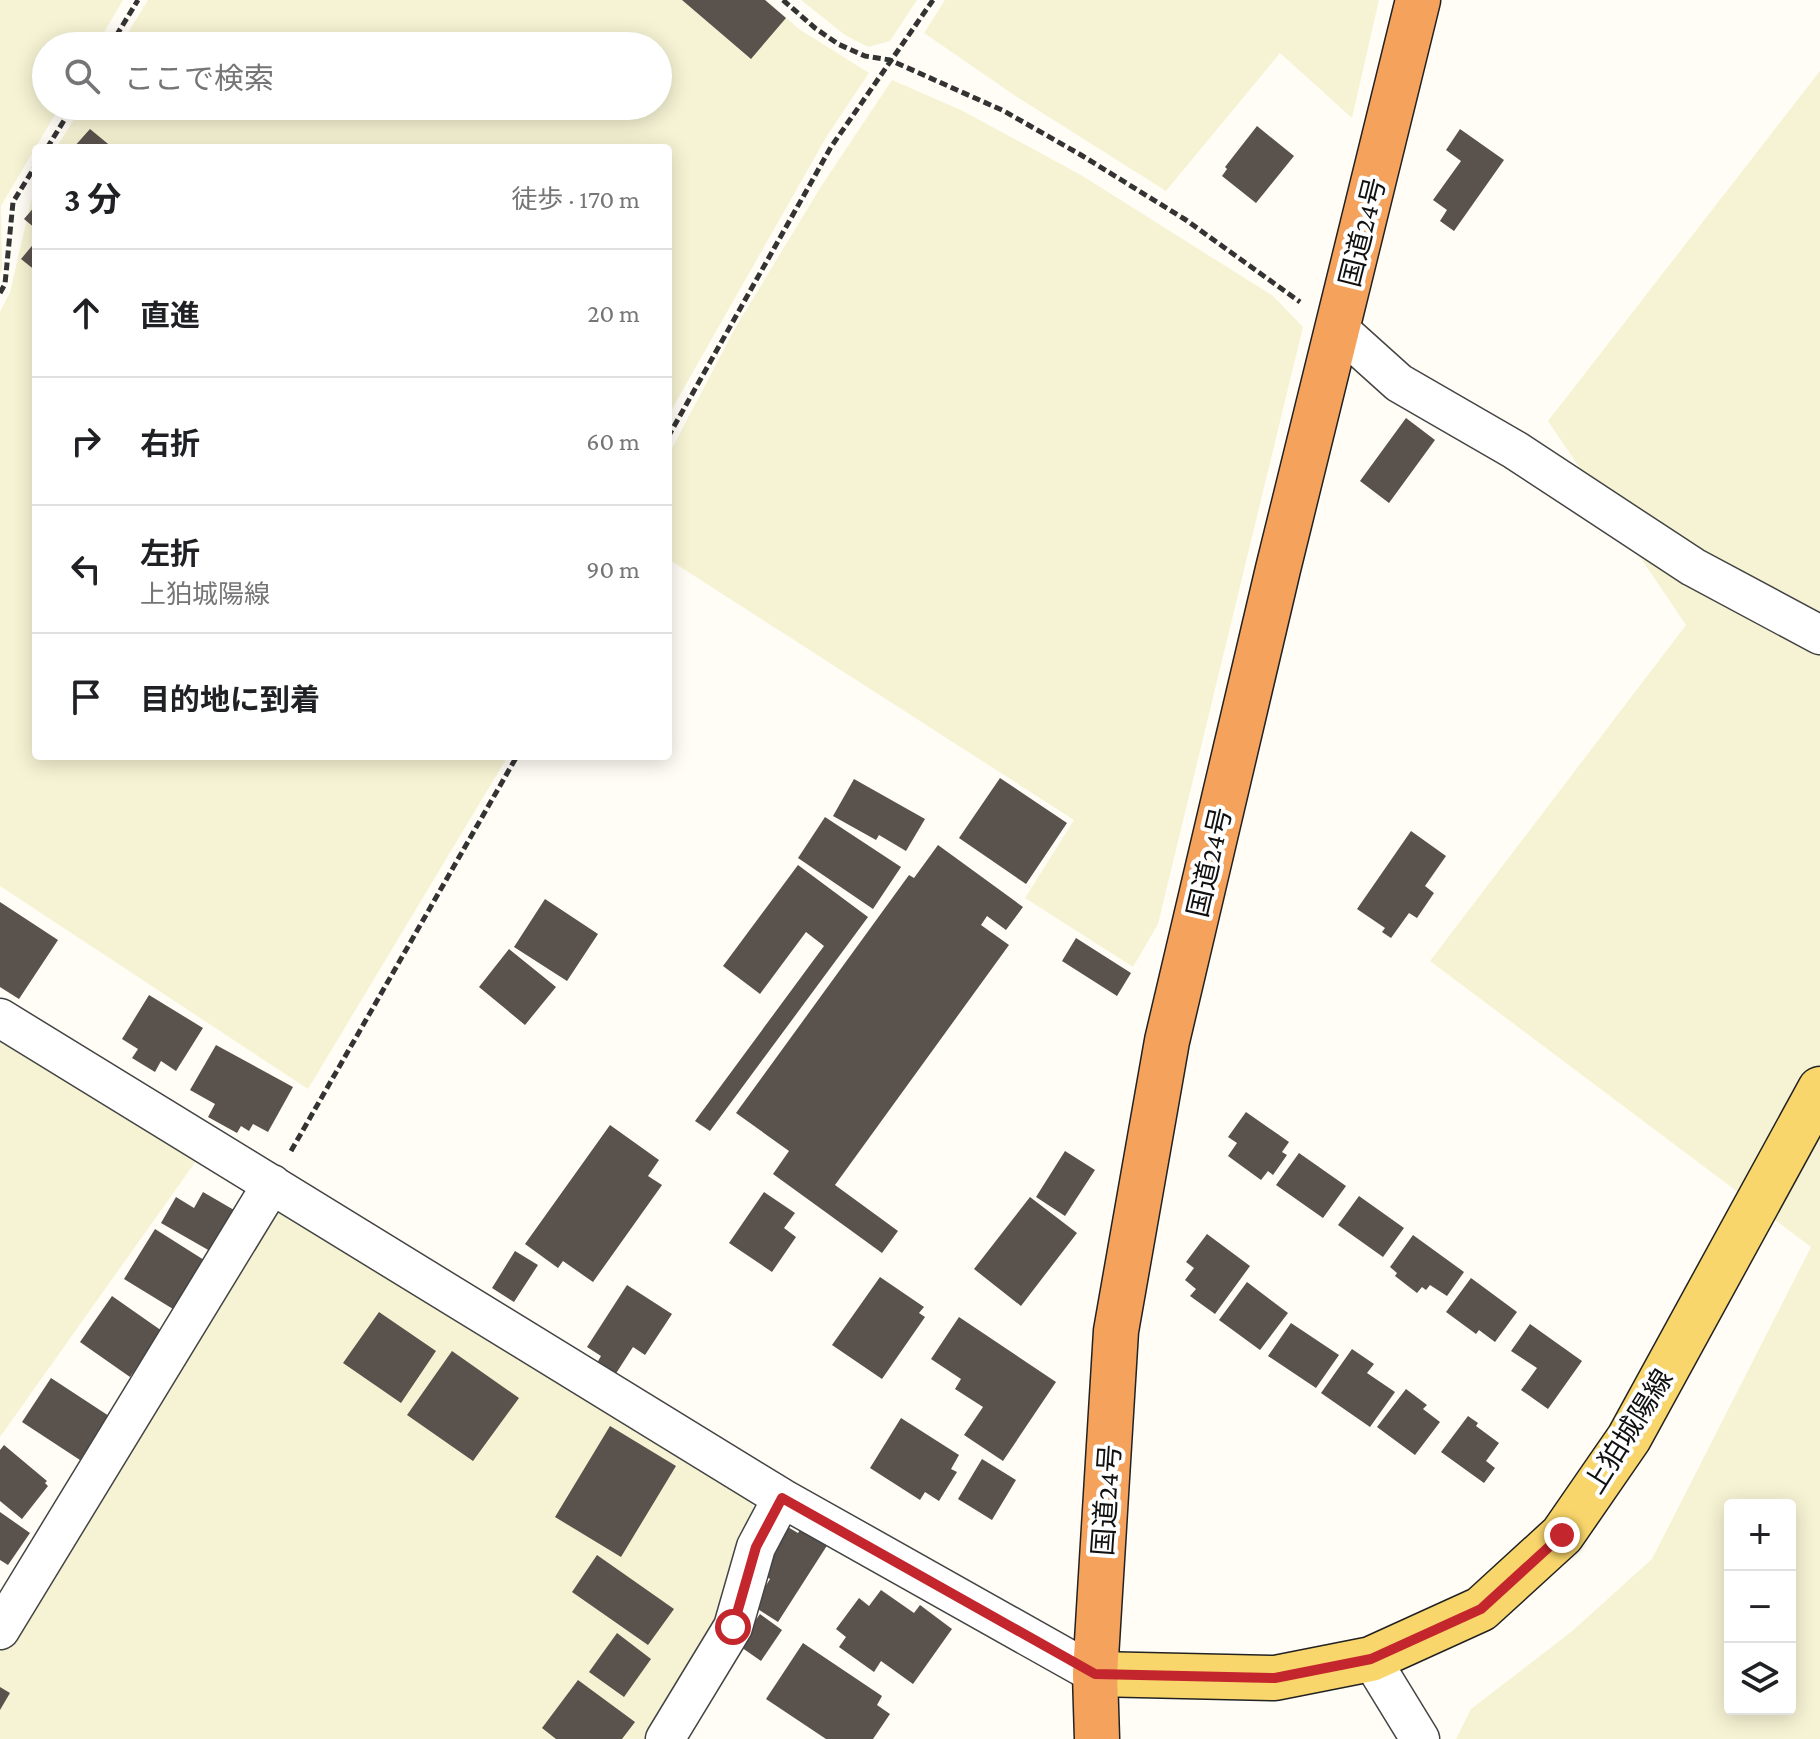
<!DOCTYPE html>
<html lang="ja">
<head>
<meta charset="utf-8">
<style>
  :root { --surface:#fff; --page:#f6f6f6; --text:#202124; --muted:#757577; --line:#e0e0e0 }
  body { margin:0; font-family:"Crimson Pro","Noto Sans JP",serif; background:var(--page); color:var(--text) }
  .controls { position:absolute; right:24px; bottom:24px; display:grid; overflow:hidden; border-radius:8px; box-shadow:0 4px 20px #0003 }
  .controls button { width:72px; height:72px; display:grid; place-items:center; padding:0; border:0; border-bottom:2px solid var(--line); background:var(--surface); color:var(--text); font:40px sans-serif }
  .stop { position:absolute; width:24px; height:24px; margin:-18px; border:6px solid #c4262e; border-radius:50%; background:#fff }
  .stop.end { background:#c4262e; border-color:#fff; box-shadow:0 2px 8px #0008 }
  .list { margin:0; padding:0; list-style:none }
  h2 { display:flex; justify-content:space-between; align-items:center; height:104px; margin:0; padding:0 32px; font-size:34px }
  h2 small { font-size:26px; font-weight:400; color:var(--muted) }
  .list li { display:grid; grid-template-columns:52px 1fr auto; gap:24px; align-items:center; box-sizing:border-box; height:128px; padding:0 32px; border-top:2px solid var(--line) }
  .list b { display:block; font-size:30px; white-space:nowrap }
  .list p { margin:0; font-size:26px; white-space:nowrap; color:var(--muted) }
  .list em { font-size:26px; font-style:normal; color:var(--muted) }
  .icon { flex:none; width:44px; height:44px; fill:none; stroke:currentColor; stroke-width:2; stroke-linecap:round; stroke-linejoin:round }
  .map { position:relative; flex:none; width:1820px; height:1739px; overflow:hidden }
  .search { position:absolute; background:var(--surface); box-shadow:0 4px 20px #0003; left:32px; top:32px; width:640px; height:88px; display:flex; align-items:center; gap:20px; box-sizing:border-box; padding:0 28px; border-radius:44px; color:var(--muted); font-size:30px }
  .panel { position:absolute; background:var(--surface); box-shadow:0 4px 20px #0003; left:32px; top:144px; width:640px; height:616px; border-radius:8px }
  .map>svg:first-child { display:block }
</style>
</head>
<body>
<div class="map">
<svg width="1820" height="1739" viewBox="0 0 1820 1739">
  <rect width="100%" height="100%" fill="#fffdf5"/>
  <path fill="#f6f3d4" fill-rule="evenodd" d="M0 0H123L96 46H46V106H60L1 206 2 268 0 275Z
    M148 0H766L799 29 869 73 827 136 668 416V148H56L82 106H658V46H120Z
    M801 0H917L890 41 868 47 845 35Z
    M945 0H1379L1352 118 1280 53 1166 191 1017 97 924 33Z
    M1820 71V1739H1456L1471 1709 1571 1632 1652 1559 1811 1247 1430 961 1686 625 1548 421ZM1730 1505H1790V1709H1730Z
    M892 80 961 110 1081 175 1273 296 1303 327 1158 924 1133 967 1025 898 1074 820 668 559V456L734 330 820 188Z
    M36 180V756H508L308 1089 0 886V312L10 292Z
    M0 1032 201 1154 0 1437Z
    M278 1204 551 1379 751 1501 759 1521 730 1617 646 1739H0V1652L138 1422Z"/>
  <path fill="#5a524d" d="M682 0H765L786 18 751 59Z
    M1257 126 1294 156 1256 203 1222 176 1227 169 1225 167Z
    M90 129 113 148H73Z
    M1460 129 1504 160 1454 231 1440 221 1447 210 1433 200 1461 161 1446 150Z
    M36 205V229L24 219Z
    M36 241V271L21 259Z
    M1406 418 1435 440 1389 503 1360 481Z
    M1000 778 1067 823 1026 884 959 838Z
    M854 779 925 819 906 851 879 835 876 840 833 816Z
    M825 817 901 867 873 909 798 858Z
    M1411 831 1446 856 1425 886 1434 893 1417 918 1409 913 1391 938 1382 932 1385 928 1357 909Z
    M938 845 1023 907 1006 930 987 916 981 925 1009 945 835 1185 898 1231 882 1253 773 1174 789 1151 736 1113 909 875 914 878Z
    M798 865 868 917 710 1131 695 1121 824 946 806 932 760 994 723 966Z
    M545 899 598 934 567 981 514 947Z
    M0 902 58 940 19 999 0 987Z
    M1076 938 1131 973 1117 996 1062 961Z
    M509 949 556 987 525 1025 479 987Z
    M149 995 203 1028 176 1071 161 1061 155 1072 132 1058 138 1049 122 1039Z
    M216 1045 293 1087 268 1132 253 1124 249 1131 241 1126 237 1133 208 1117 215 1104 190 1090Z
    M1246 1112 1289 1142 1282 1152 1287 1155 1273 1175 1268 1171 1261 1180 1228 1156 1237 1143 1228 1137Z
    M610 1125 659 1160 648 1176 662 1185 593 1282 563 1261 558 1268 525 1244Z
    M1065 1151 1095 1170 1065 1216 1036 1197Z
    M1299 1153 1346 1186 1323 1218 1276 1185Z
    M203 1192 234 1210 210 1251 161 1223 176 1197 194 1208Z
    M764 1192 795 1213 784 1228 796 1237 772 1272 729 1243Z
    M1359 1196 1404 1228 1383 1257 1338 1225Z
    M1030 1197 1077 1233 1021 1306 974 1269Z
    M155 1229 204 1260 173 1309 124 1279Z
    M1207 1234 1250 1266 1215 1314 1190 1296 1196 1289 1185 1280 1194 1268 1186 1262Z
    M1413 1235 1464 1272 1447 1296 1430 1285 1426 1290 1422 1287 1417 1293 1395 1276 1397 1273 1390 1267Z
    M515 1251 538 1265 514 1302 492 1288Z
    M880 1277 924 1307 919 1313 925 1317 882 1379 832 1345Z
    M1471 1278 1517 1312 1495 1342 1479 1330 1476 1334 1446 1312Z
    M1247 1282 1288 1313 1260 1350 1219 1320Z
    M627 1285 672 1314 645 1355 633 1347 615 1375 597 1363 601 1356 587 1347Z
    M112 1296 162 1331 130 1377 80 1342Z
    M379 1312 436 1351 401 1403 343 1363Z
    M959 1317 1056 1382 1003 1461 964 1435 983 1407 955 1389 961 1379 931 1359Z
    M1291 1323 1339 1355 1316 1388 1268 1356Z
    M1530 1324 1582 1361 1548 1409 1521 1390 1537 1368 1511 1351Z
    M1352 1349 1374 1364 1367 1373 1395 1392 1370 1427 1321 1393Z
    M452 1351 519 1398 473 1461 407 1415Z
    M51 1378 109 1416 80 1460 22 1422Z
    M1406 1389 1427 1405 1423 1409 1440 1422 1415 1455 1377 1427Z
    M1468 1416 1478 1423 1476 1426 1499 1443 1486 1461 1495 1468 1484 1483 1441 1452Z
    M901 1418 959 1455 951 1469 957 1472 939 1501 925 1492 920 1500 870 1468Z
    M610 1426 676 1466 621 1557 555 1517Z
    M4 1445 47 1481 45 1483 48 1486 22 1519 0 1501V1450Z
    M982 1459 1016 1480 992 1520 958 1499Z
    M0 1512 30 1533 8 1565 0 1560Z
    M786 1526 798 1533 802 1527 828 1544 778 1622 753 1606 770 1579 761 1573Z
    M597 1555 674 1609 648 1645 572 1592Z
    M881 1590 914 1613 920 1605 952 1629 913 1684 881 1661 874 1672 839 1647 846 1637 836 1629 859 1598 869 1606Z
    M760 1614 782 1630 761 1661 738 1645Z
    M617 1633 651 1659 624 1697 589 1672Z
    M803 1643 882 1696 877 1705 890 1714 873 1739H826L766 1699Z
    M578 1680 635 1722 622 1739H556L542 1728Z
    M0 1687 10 1693 0 1710Z"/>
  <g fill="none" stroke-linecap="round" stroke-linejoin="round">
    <g stroke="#444" stroke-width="41">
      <path id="street" d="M1339 329 1399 383 1515 450 1693 567 1820 635
        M0 1018 782 1498 1095 1674
        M0 1630 272 1184
        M1371 1659 1420 1739
        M665 1739 733 1627 756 1547 782 1498"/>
    </g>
    <g stroke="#222" stroke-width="47">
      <path id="primary" d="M1095 1674 1275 1678 1371 1659 1481 1609 1562 1535 1629 1438 1820 1089"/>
    </g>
    <g stroke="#222" stroke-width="47">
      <path id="highway" d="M1097 1739 1095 1674 1116 1331 1167 1041 1278 569 1418 0"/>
    </g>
    <path stroke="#333" stroke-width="5" stroke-dasharray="8 4" stroke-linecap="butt" d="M783 0 815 28 838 44 865 56 890 60 1004 111 1081 155 1186 220 1300 302
      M110 46 138 0
      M47 148 73 106
      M0 293 5 284 13 202 36 165
      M668 437 831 147 933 0
      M291 1151 517 756"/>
    <use href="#street" stroke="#fff" stroke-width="38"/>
    <use href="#primary" stroke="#f9d66b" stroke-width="44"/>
    <use href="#highway" stroke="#f5a25d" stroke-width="44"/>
  </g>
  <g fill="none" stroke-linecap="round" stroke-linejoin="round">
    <path stroke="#c4262e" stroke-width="10" d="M733 1627 756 1547 782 1498 1095 1674 1275 1678 1371 1659 1481 1609 1562 1535"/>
  </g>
  <g text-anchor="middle" stroke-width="8" stroke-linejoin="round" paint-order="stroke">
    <g font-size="28" fill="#111" stroke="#fff">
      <text transform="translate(1362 232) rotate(-76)" y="10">国道24号</text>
      <text transform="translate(1209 862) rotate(-77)" y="10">国道24号</text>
      <text transform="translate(1628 1431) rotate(-58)" y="10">上狛城陽線</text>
      <text transform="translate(1106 1500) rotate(-86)" y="10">国道24号</text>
    </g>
  </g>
</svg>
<div class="controls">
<button>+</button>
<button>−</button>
<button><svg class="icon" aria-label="layers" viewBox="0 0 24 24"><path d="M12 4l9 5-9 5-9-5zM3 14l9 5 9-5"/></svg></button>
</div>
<div class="stop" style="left:733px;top:1627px"></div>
<div class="stop end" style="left:1562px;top:1535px"></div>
<div class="search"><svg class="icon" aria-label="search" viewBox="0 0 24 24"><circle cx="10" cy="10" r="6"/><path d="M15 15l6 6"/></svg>ここで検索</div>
<section class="panel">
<h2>3 分<small>徒歩 · 170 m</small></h2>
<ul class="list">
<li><svg class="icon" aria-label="ahead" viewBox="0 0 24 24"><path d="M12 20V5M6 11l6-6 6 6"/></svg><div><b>直進</b></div><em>20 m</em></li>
<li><svg class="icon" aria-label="right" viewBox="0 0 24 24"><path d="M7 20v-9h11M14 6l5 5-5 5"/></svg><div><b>右折</b></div><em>60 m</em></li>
<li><svg class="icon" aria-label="left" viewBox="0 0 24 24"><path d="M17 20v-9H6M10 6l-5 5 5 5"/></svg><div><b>左折</b><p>上狛城陽線</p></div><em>90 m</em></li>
<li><svg class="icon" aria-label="arrive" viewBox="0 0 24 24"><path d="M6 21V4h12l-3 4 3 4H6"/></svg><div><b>目的地に到着</b></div></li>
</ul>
</section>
</div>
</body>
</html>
